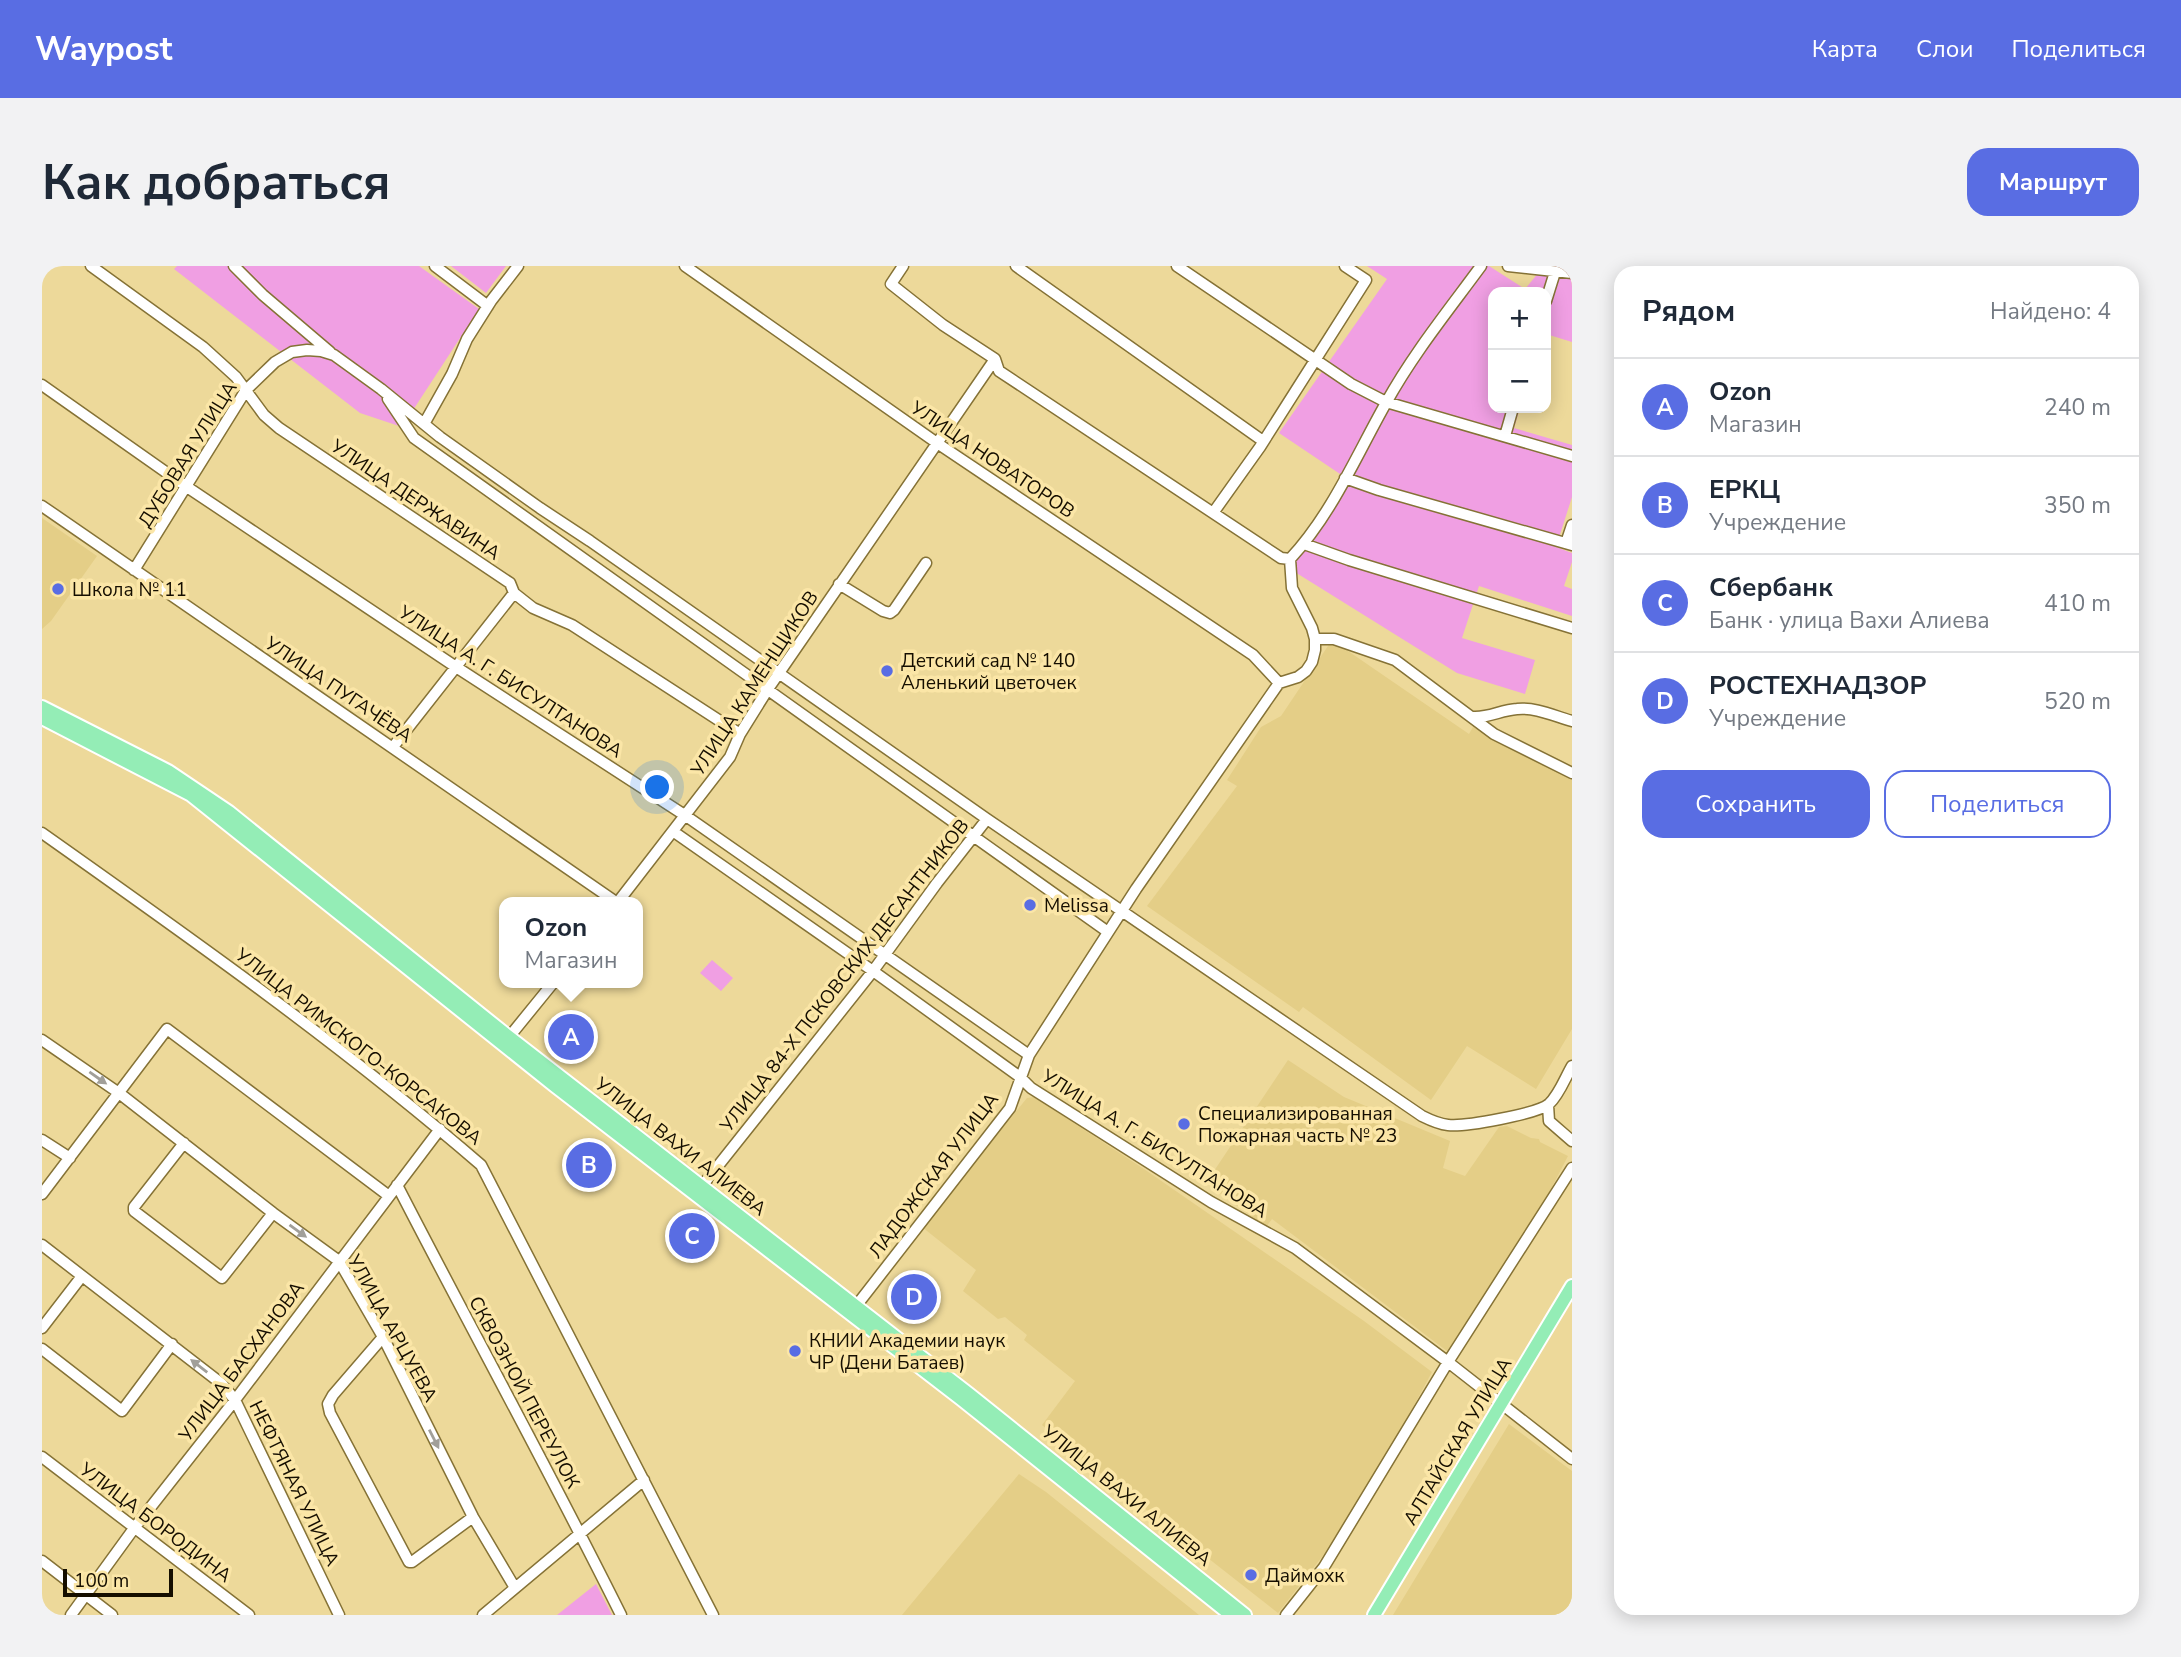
<!DOCTYPE html>
<html lang="ru">
<head>
<meta charset="utf-8">
<style>
  :root { --surface:#fff; --page:#f2f2f3; --text:#1f2937; --muted:#747a83; --line:#e0e1e3; --accent:#596de3 }
  body { margin:0; font-family:"Nunito Sans",sans-serif; background:var(--page); color:var(--text) }
  .controls { position:absolute; right:21px; top:21px; display:grid; overflow:hidden; border-radius:14px; box-shadow:0 4px 18px #0003 }
  .controls button { width:63px; height:63px; display:grid; place-items:center; padding:0; border:0; border-bottom:2px solid var(--line); background:var(--surface); color:var(--text); font:35px sans-serif }
  .scale { position:absolute; left:21px; bottom:18px; width:110px; box-sizing:border-box; padding-left:7px; border:4px solid #150e00; border-top:0; font-size:19px; line-height:24px; white-space:nowrap; color:#150e00; -webkit-text-stroke:5px #fbe6a7; paint-order:stroke }
  .you { position:absolute; left:616px; top:522px; width:24px; height:24px; margin:-18px; border:5px solid #fff; border-radius:50%; background:#1a73e8; box-shadow:0 0 0 10px #1a73e833 }
  .badge { display:grid; place-items:center; width:46px; height:46px; border-radius:50%; background:var(--accent); color:#fff; font-size:23px; font-weight:700 }
  .pin { position:absolute; translate:-50% -50%; border:4px solid #fff; box-shadow:0 2px 7px #0006 }
  .popup { position:absolute; left:457px; top:631px; width:144px; height:91px; box-sizing:border-box; display:grid; place-content:center; border-radius:14px; background:var(--surface); filter:drop-shadow(0 2px 5px #0005); font-size:23px; white-space:nowrap; color:var(--muted) }
  .popup b { font-size:26px; color:var(--text) }
  .popup::after { content:''; position:absolute; left:50%; top:100%; margin-left:-14px; border:14px solid transparent; border-top-color:var(--surface) }
  .list { margin:0; padding:0; list-style:none }
  h2 { display:flex; justify-content:space-between; align-items:center; height:91px; margin:0; padding:0 28px; font-size:30px }
  h2 small { font-size:23px; font-weight:400; color:var(--muted) }
  .list li { display:grid; grid-template-columns:46px 1fr auto; gap:21px; align-items:center; box-sizing:border-box; height:98px; padding:0 28px; border-top:2px solid var(--line) }
  .list b { display:block; font-size:26px; white-space:nowrap }
  .list p { margin:0; font-size:23px; white-space:nowrap; color:var(--muted) }
  .list em { font-size:23px; font-style:normal; color:var(--muted) }
  .actions { display:flex; gap:14px; padding:21px 28px }
  .actions a { flex:1; padding:16px 0; border:2px solid var(--accent); border-radius:21px; text-align:center; font-size:24px; color:var(--accent) }
  .actions .main { background:var(--accent); color:#fff }
  .map { position:relative; flex:none; width:1530px; height:1349px; overflow:hidden; border-radius:21px }
  header { display:flex; align-items:center; gap:42px; box-sizing:border-box; height:98px; padding:0 35px; background:var(--accent); color:#fff }
  header strong { font-size:33px }
  nav { display:flex; gap:38px; margin-inline-start:auto; font-size:24px }
  .intro { display:flex; align-items:center; justify-content:space-between; box-sizing:border-box; height:168px; padding:0 42px }
  h1 { margin:0; font-size:49px }
  .button { padding:18px 32px; border-radius:21px; background:var(--accent); color:#fff; font-size:24px; font-weight:700 }
  main { display:flex; gap:42px; padding:0 42px }
  aside { flex:1; background:var(--surface); border-radius:21px; box-shadow:0 4px 18px #0003 }
  .map>svg:first-child { display:block }
</style>
</head>
<body>
<header>
<strong>Waypost</strong>
<nav><a>Карта</a><a>Слои</a><a>Поделиться</a></nav>
</header>
<div class="intro"><h1>Как добраться</h1><a class="button">Маршрут</a></div>
<main>
<div class="map">
<svg width="1530" height="1349" viewBox="0 0 1530 1349">
  <rect width="100%" height="100%" fill="#edd99a"/>
  <path fill="#e4ce87" d="M0 252 55 290 9 355 0 363Z
    M1290 374 1427 468 1431 461 1530 512V763L1494 823 1425 780 1389 834 1261 741 1257 746 1105 640 1195 520 1185 514 1219 461 1239 450Z
    M1246 794 1302 831 1408 875 1401 902 1423 910 1457 861 1465 860 1489 872 1497 873 1498 876 1526 890 1495 950 1409 1084 1405 1085 1230 953 1224 961 1164 917Z
    M992 831 1102 903 1322 1055 1390 1106 1355 1171 1283 1287 1236 1347 1074 1220 1000 1159 1033 1115 982 1074 985 1069 963 1051 956 1053 921 1025 934 1004 880 961 985 832Z
    M1467 1158 1530 1205V1349H1351Z
    M977 1208 1004 1226 1157 1349H860Z"/>
  <path fill="#f09fe3" d="M135 0H377L437 43 360 161 318 147 132 3Z
    M409 0H464L444 27Z
    M1325 0H1447L1483 23 1502 0H1530V76L1504 68V26H1451V142H1478L1472 162 1530 179V231L1514 281 1530 287V296L1522 320 1530 323V350L1437 320 1420 372 1493 394 1483 428 1415 407 1240 298 1304 212 1237 167 1345 13Z
    M670 694 691 712 679 725 658 707Z
    M554 1318 570 1349H515Z"/>
  <g fill="none" stroke-linecap="round" stroke-linejoin="round">
    <g stroke="#857236" stroke-width="13">
      <path id="minor" d="M49 0 161 81 194 111 222 149 237 162 468 317 472 327 491 342 530 359 698 468
        M192 0 221 29 288 86
        M393 0 446 40
        M643 0 895 177 1211 389 1237 417
        M861 0 849 18 901 59 953 93 957 105 1239 292 1248 293
        M974 0 1221 175
        M1135 0 1309 118 1344 136 1530 190
        M1466 0 1530 7
        M1504 35 1513 6
        M0 119 145 221 414 401 644 550 987 789
        M346 133 372 172 1066 666
        M382 158 410 108 425 73 449 35 476 0
        M1463 170 1471 142
        M1303 212 1337 224 1530 279
        M0 240 574 636
        M1171 247 1218 181 1324 14 1303 0
        M1524 277 1530 259
        M1262 278 1307 294 1530 362
        M92 304 204 124 233 96 250 86 265 84 279 85 292 89 339 123 398 171 498 242 548 275 945 553 1380 850C1388 854 1396 858 1406 859 1422 861 1495 848 1507 838 1517 829 1523 812 1530 800
        M797 318 841 345 848 347 852 344 884 297
        M1273 373H1292L1353 394 1452 468 1530 507
        M1431 451C1447 452 1459 444 1475 443 1494 441 1512 450 1530 455
        M351 481 472 327
        M632 566 831 705 978 811 989 822 1169 936 1253 982 1406 1096 1530 1193
        M0 567C150 673 300 779 439 899L671 1349
        M576 636 688 491 698 468 726 423 953 93
        M0 774 77 827 231 947 297 995 341 1071 431 1251 473 1322
        M463 776 511 717
        M1506 839 1507 855 1530 875
        M0 874 28 892
        M142 877 92 941V945L180 1012 231 947
        M355 919C429 1063 507 1204 579 1349
        M660 920 831 705 895 617 945 553
        M0 928 125 763 347 930
        M0 979 180 1118 193 1134 297 1349
        M811 1044 968 842 987 789 1094 623 1237 417 1256 411 1264 405 1270 396 1273 384V373L1270 362 1250 322 1248 293C1290 248 1314 190 1344 137 1371 88 1406 45 1439 0
        M0 1062 40 1010
        M341 1071 291 1129 286 1138 288 1147 367 1296H370L431 1251
        M0 1083 80 1145 130 1078
        M0 1191 207 1349
        M0 1295 70 1349
        M29 1349 93 1261 193 1134 398 863
        M441 1349 602 1214
        M1244 1349 1282 1301 1406 1096 1530 902"/>
    </g>
    <g stroke="#fff" stroke-width="16">
      <path id="major" d="M0 441 126 505 187 546 467 771 927 1128 1203 1349
        M0 452 149 529 513 820 919 1133 1189 1349
        M1332 1349 1530 1020"/>
    </g>
    <use href="#minor" stroke="#fff" stroke-width="10"/>
    <use href="#major" stroke="#94edb6" stroke-width="12"/>
  </g>
  <defs><path id="oneway-solid" d="M-6-.8H1V-3.2L6.5 0L1 3.2V.8H-6Z" transform="scale(1.75)"/></defs>
  <g fill="#a19f99">
    <use href="#oneway-solid" transform="translate(56 812) rotate(35)"/>
    <use href="#oneway-solid" transform="translate(256 965) rotate(36)"/>
    <use href="#oneway-solid" transform="translate(157 1100) rotate(-142)"/>
    <use href="#oneway-solid" transform="translate(392 1173) rotate(63)"/>
  </g>
  <g fill="#596de3" stroke="#fbe6a7" stroke-width="2.5">
    <circle cx="16" cy="323" r="7"/>
    <circle cx="845" cy="405" r="7"/>
    <circle cx="988" cy="639" r="7"/>
    <circle cx="1142" cy="858" r="7"/>
    <circle cx="753" cy="1085" r="7"/>
    <circle cx="1209" cy="1309" r="7"/>
  </g>
  <g text-anchor="middle" stroke-width="7" stroke-linejoin="round" paint-order="stroke">
    <g font-size="19" fill="#150e00" stroke="#fbe6a7">
      <text transform="translate(145 188) rotate(-58)" y="7">ДУБОВАЯ УЛИЦА</text>
      <text transform="translate(951 193) rotate(34)" y="7">УЛИЦА НОВАТОРОВ</text>
      <text transform="translate(374 233) rotate(34)" y="7">УЛИЦА ДЕРЖАВИНА</text>
      <text transform="translate(469 415) rotate(33)" y="7">УЛИЦА А. Г. БИСУЛТАНОВА</text>
      <text transform="translate(712 417) rotate(-57)" y="7">УЛИЦА КАМЕНЩИКОВ</text>
      <text transform="translate(297 423) rotate(34)" y="7">УЛИЦА ПУГАЧЁВА</text>
      <text transform="translate(802 709) rotate(-52)" y="7">УЛИЦА 84-Х ПСКОВСКИХ ДЕСАНТНИКОВ</text>
      <text transform="translate(317 780) rotate(38)" y="7">УЛИЦА РИМСКОГО-КОРСАКОВА</text>
      <text transform="translate(1113 877) rotate(32)" y="7">УЛИЦА А. Г. БИСУЛТАНОВА</text>
      <text transform="translate(639 880) rotate(38)" y="7">УЛИЦА ВАХИ АЛИЕВА</text>
      <text transform="translate(891 909) rotate(-53)" y="7">ЛАДОЖСКАЯ УЛИЦА</text>
      <text transform="translate(351 1062) rotate(61)" y="7">УЛИЦА АРЦУЕВА</text>
      <text transform="translate(199 1095) rotate(-53)" y="7">УЛИЦА БАСХАНОВА</text>
      <text transform="translate(483 1126) rotate(62)" y="7">СКВОЗНОЙ ПЕРЕУЛОК</text>
      <text transform="translate(1415 1175) rotate(-59)" y="7">АЛТАЙСКАЯ УЛИЦА</text>
      <text transform="translate(253 1217) rotate(64)" y="7">НЕФТЯНАЯ УЛИЦА</text>
      <text transform="translate(1085 1229) rotate(39)" y="7">УЛИЦА ВАХИ АЛИЕВА</text>
      <text transform="translate(114 1256) rotate(37)" y="7">УЛИЦА БОРОДИНА</text>
    </g>
    <g font-size="19" fill="#150e00" stroke="#fbe6a7" text-anchor="start">
      <text x="30" y="330">Школа № 11</text>
      <text x="859" y="401">Детский сад № 140<tspan x="859" dy="22">Аленький цветочек</tspan></text>
      <text x="1002" y="646">Melissa</text>
      <text x="1156" y="854">Специализированная<tspan x="1156" dy="22">Пожарная часть № 23</tspan></text>
      <text x="767" y="1081">КНИИ Академии наук<tspan x="767" dy="22">ЧР (Дени Батаев)</tspan></text>
      <text x="1223" y="1316">Даймохк</text>
    </g>
  </g>
</svg>
<div class="controls">
<button>+</button>
<button>−</button>
</div>
<div class="scale">100 m</div>
<div class="you"></div>
<div class="pin badge" style="left:529px;top:771px">A</div>
<div class="popup"><b>Ozon</b>Магазин</div>
<div class="pin badge" style="left:547px;top:899px">B</div>
<div class="pin badge" style="left:650px;top:970px">C</div>
<div class="pin badge" style="left:872px;top:1031px">D</div>
</div>
<aside>
<h2>Рядом<small>Найдено: 4</small></h2>
<ul class="list">
<li><span class="badge">A</span><div><b>Ozon</b><p>Магазин</p></div><em>240 m</em></li>
<li><span class="badge">B</span><div><b>ЕРКЦ</b><p>Учреждение</p></div><em>350 m</em></li>
<li><span class="badge">C</span><div><b>Сбербанк</b><p>Банк · улица Вахи Алиева</p></div><em>410 m</em></li>
<li><span class="badge">D</span><div><b>РОСТЕХНАДЗОР</b><p>Учреждение</p></div><em>520 m</em></li>
</ul>
<div class="actions"><a class="main">Сохранить</a><a>Поделиться</a></div>
</aside>
</main>
</body>
</html>
